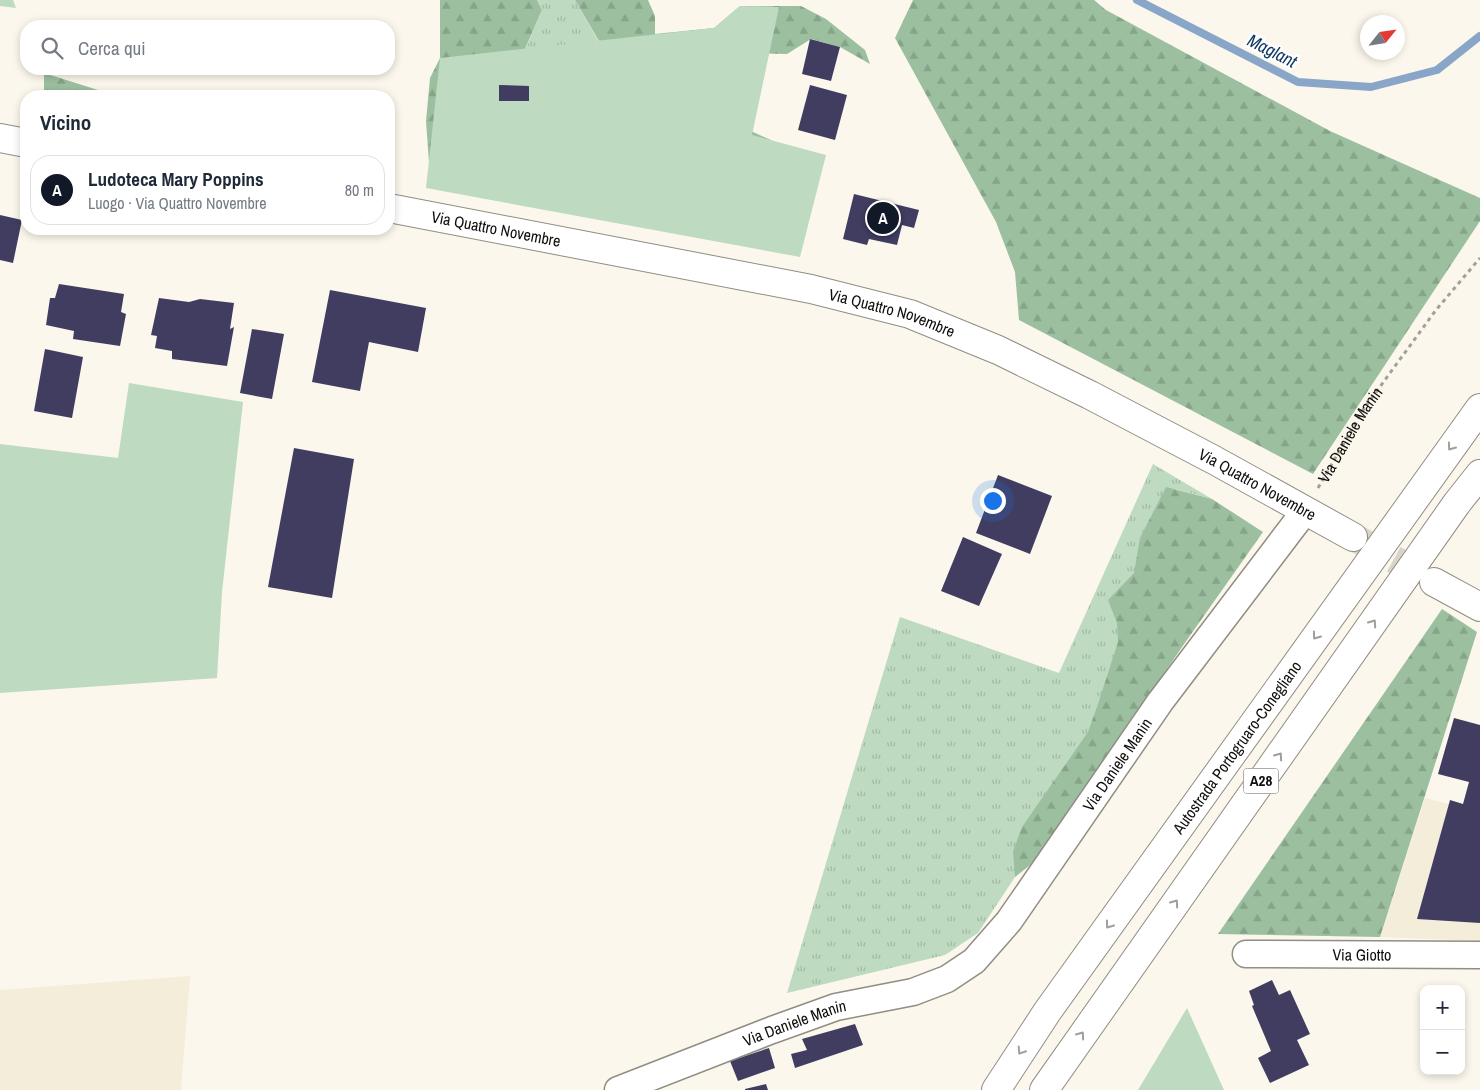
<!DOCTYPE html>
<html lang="it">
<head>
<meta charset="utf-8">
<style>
  :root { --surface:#fff; --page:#f2f2f3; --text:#1f2937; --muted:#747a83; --line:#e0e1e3; --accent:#111827 }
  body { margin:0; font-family:"Archivo Narrow",sans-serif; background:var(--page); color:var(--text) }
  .controls { position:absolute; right:15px; bottom:15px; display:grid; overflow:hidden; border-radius:10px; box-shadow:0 2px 8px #0003 }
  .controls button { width:45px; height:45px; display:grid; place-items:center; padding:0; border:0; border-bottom:1px solid var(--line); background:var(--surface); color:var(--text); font:25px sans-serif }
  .compass { position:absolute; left:1360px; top:15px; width:45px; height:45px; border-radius:50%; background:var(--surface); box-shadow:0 2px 8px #0003; rotate:60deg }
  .you { position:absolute; left:992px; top:500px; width:18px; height:18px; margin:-12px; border:4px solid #fff; border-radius:50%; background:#1a73e8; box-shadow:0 0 0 8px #1a73e833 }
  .badge { display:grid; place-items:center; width:32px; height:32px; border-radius:50%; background:var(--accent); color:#fff; font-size:16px; font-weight:700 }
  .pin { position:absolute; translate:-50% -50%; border:2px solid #fff; box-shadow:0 1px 5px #0006 }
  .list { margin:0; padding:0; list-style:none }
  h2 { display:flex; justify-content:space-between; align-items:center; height:65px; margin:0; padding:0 20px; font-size:21px }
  h2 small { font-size:16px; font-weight:400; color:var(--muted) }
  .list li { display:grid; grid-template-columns:32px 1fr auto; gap:15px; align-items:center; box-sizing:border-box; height:70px; margin:0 10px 10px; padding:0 10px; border:1px solid var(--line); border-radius:20px }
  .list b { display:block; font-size:19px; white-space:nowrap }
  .list p { margin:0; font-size:16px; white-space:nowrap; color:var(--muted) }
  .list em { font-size:16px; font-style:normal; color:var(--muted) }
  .icon { flex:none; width:28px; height:28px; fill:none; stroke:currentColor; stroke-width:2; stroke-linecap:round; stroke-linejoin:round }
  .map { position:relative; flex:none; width:1480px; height:1090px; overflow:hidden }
  .search { position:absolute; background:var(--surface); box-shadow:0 2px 8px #0003; left:20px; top:20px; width:375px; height:55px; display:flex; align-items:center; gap:12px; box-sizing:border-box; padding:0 18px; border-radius:20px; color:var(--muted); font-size:19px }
  .panel { position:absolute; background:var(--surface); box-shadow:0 2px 8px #0003; left:20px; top:90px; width:375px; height:145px; border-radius:20px }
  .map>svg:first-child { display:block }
</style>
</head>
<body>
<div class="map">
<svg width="1480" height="1090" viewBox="0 0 1480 1090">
  <defs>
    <pattern id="grass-tufts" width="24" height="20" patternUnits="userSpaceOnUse" patternTransform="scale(1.25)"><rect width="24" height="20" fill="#bedac0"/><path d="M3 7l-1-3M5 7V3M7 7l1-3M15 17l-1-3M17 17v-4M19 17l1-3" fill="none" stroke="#a2baa4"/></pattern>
    <pattern id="forest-firs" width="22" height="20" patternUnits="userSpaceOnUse" patternTransform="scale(1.25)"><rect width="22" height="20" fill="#9cc09f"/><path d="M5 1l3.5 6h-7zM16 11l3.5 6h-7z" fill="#85a488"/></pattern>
  </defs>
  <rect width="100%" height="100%" fill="#fbf7ec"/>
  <path fill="#f3edda" d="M1425 798 1480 812V941L1380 937Z
    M190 976 181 1090H0V990Z"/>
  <path fill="url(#grass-tufts)" d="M537 0H575L599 42 525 50 542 10Z
    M1153 464 1212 499 1175 489 1122 637 1097 730 1038 814 1015 877 978 933 945 955 787 993 900 617 1059 673Z"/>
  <path fill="url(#forest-firs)" d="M440 0H537L542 10 525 49 599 41 575 0H648L655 16V34L714 28 740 6H801L826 19 865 50 870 64 840 47 811 39 787 54 743 53 738 125 773 141 778 168 803 204 805 236 788 247 429 163 426 121 430 78 440 58Z
    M913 0H1094L1106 10 1330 131 1480 198V221L1313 474 1019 320 1015 272 996 222 895 38Z
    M44 73 117 96H44Z
    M1166 487 1212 499 1263 532 1182 647 1039 858 1015 877 1013 851 1022 827 1088 732 1098 704 1118 642 1117 623 1108 600 1134 573 1140 538Z
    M1442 609 1477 632 1380 937 1218 934Z"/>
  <path fill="#bedac0" d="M0 0H13L16 8 0 6Z
    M740 6 779 7 752 135 826 155 800 257 426 188 440 58 714 28Z
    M129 383 243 402 222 592 217 678 0 693V444L118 458Z
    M1187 1008 1224 1090H1138Z"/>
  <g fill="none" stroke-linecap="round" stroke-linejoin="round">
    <path stroke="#89a5c8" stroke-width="8" d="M1137 0 1298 82 1371 87 1437 70 1480 36"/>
  </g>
  <path fill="#413d61" d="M810 39 840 47 831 81 802 74Z
    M499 85 529 86V101H499Z
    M810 85 847 95 835 140 798 130Z
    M854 194 919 210 914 228 902 225 897 245 869 239 867 245 843 239Z
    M0 215 22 220 13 263 0 260Z
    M59 284 124 294 121 312 126 314 120 346 73 339 74 331 46 325 50 298H55Z
    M330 290 426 308 418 352 369 342 360 391 312 382Z
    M159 298 189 302 200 299 234 303 230 329 234 327 227 366 172 359V351L155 348 157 336 151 335Z
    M252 329 284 334 272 399 240 393Z
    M45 349 83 357 72 418 34 411Z
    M294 448 354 459 332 598 268 587Z
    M998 475 1052 496 1030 554 976 533Z
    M963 537 1002 554 979 606 941 591Z
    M1454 718 1480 725V923L1417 919 1450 800 1463 804 1469 782 1438 774Z
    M1272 980 1279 995 1290 990 1310 1034 1297 1040 1309 1065 1270 1083 1258 1058 1271 1051 1252 1006 1254 1005 1249 991Z
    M855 1024 863 1045 795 1068 791 1054 807 1050 802 1039Z
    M769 1048 775 1068 738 1081 730 1061Z
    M766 1084 768 1090H745V1089Z"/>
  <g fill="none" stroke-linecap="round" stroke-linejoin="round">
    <path stroke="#d8d4ca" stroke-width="28" stroke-dasharray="28 14" stroke-linecap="butt" d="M1357 539 1431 580"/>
    <g stroke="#918d83" stroke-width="29">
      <g id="minor">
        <path id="s2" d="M1246 954 1480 955"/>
        <path id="s3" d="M618 1090 772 1030 836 1007 913 992 947 979 974 961 1009 921 1160 702 1305 511"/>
      </g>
    </g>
    <g stroke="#918d83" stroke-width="30">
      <g id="secondary">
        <path d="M0 138 26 143"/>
        <path id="s4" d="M389 208 811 289 910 314 998 350 1090 395 1214 460 1353 537"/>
        <path d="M1434 582 1480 607"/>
      </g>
    </g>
    <g stroke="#918d83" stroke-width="30">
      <g id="motorway">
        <path id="s5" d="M996 1090 1047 1012 1480 408"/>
        <path d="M1044 1090 1457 503 1480 474"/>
      </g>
    </g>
    <path stroke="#a3a098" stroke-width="3" stroke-dasharray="4 4" stroke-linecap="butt" id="s1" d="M1318 488 1363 410 1436 310 1480 258"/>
    <use href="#minor" stroke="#fff" stroke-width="26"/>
    <use href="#secondary" stroke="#fff" stroke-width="28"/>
    <use href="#motorway" stroke="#fff" stroke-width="28"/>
  </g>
  <defs><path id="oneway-chevron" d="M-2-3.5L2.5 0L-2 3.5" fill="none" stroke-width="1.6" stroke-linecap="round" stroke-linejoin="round" transform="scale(1.25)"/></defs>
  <g stroke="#9f9f9d">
    <use href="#oneway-chevron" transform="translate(1451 447) rotate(126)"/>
    <use href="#oneway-chevron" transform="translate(1373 623) rotate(-55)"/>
    <use href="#oneway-chevron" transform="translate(1316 636) rotate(126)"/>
    <use href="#oneway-chevron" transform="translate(1279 756) rotate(-55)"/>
    <use href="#oneway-chevron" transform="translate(1175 903) rotate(-55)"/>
    <use href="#oneway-chevron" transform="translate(1109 925) rotate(126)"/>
    <use href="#oneway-chevron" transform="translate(1081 1035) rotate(-55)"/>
    <use href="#oneway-chevron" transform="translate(1021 1051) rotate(123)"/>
  </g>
  <g text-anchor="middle" stroke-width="5" stroke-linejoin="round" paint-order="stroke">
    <rect fill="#fff" stroke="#585654" stroke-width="1" x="1243.5" y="768.5" width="35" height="25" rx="4"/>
    <g font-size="15" font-weight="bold" fill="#100e0b">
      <text x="1261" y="786">A28</text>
    </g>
    <g font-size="16" fill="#100e0b" stroke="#fff">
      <text dy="6" stroke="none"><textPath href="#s4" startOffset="109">Via Quattro Novembre</textPath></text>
      <text dy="6" stroke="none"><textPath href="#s4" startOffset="514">Via Quattro Novembre</textPath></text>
      <text dy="6" stroke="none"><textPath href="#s1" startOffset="62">Via Daniele Manin</textPath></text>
      <text dy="6" stroke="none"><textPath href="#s4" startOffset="919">Via Quattro Novembre</textPath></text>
      <text dy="6" stroke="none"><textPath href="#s5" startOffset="419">Autostrada Portogruaro-Conegliano</textPath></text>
      <text dy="6" stroke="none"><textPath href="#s3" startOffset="624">Via Daniele Manin</textPath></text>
      <text dy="6" stroke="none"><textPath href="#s2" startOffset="116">Via Giotto</textPath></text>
      <text dy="6" stroke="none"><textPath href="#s3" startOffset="189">Via Daniele Manin</textPath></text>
    </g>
    <g font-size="18" font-style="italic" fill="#0f3865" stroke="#fff">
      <text transform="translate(1272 51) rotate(27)" y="6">Maglant</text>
    </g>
  </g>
</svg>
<div class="controls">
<button>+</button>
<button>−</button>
</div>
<svg class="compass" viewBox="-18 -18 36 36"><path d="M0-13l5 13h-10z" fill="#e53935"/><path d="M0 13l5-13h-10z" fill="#747a83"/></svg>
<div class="you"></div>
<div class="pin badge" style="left:883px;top:218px">A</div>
<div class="search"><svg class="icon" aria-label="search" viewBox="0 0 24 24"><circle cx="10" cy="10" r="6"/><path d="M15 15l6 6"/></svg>Cerca qui</div>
<section class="panel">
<h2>Vicino<small></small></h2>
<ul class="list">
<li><span class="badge">A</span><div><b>Ludoteca Mary Poppins</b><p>Luogo · Via Quattro Novembre</p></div><em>80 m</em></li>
</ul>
</section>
</div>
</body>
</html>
